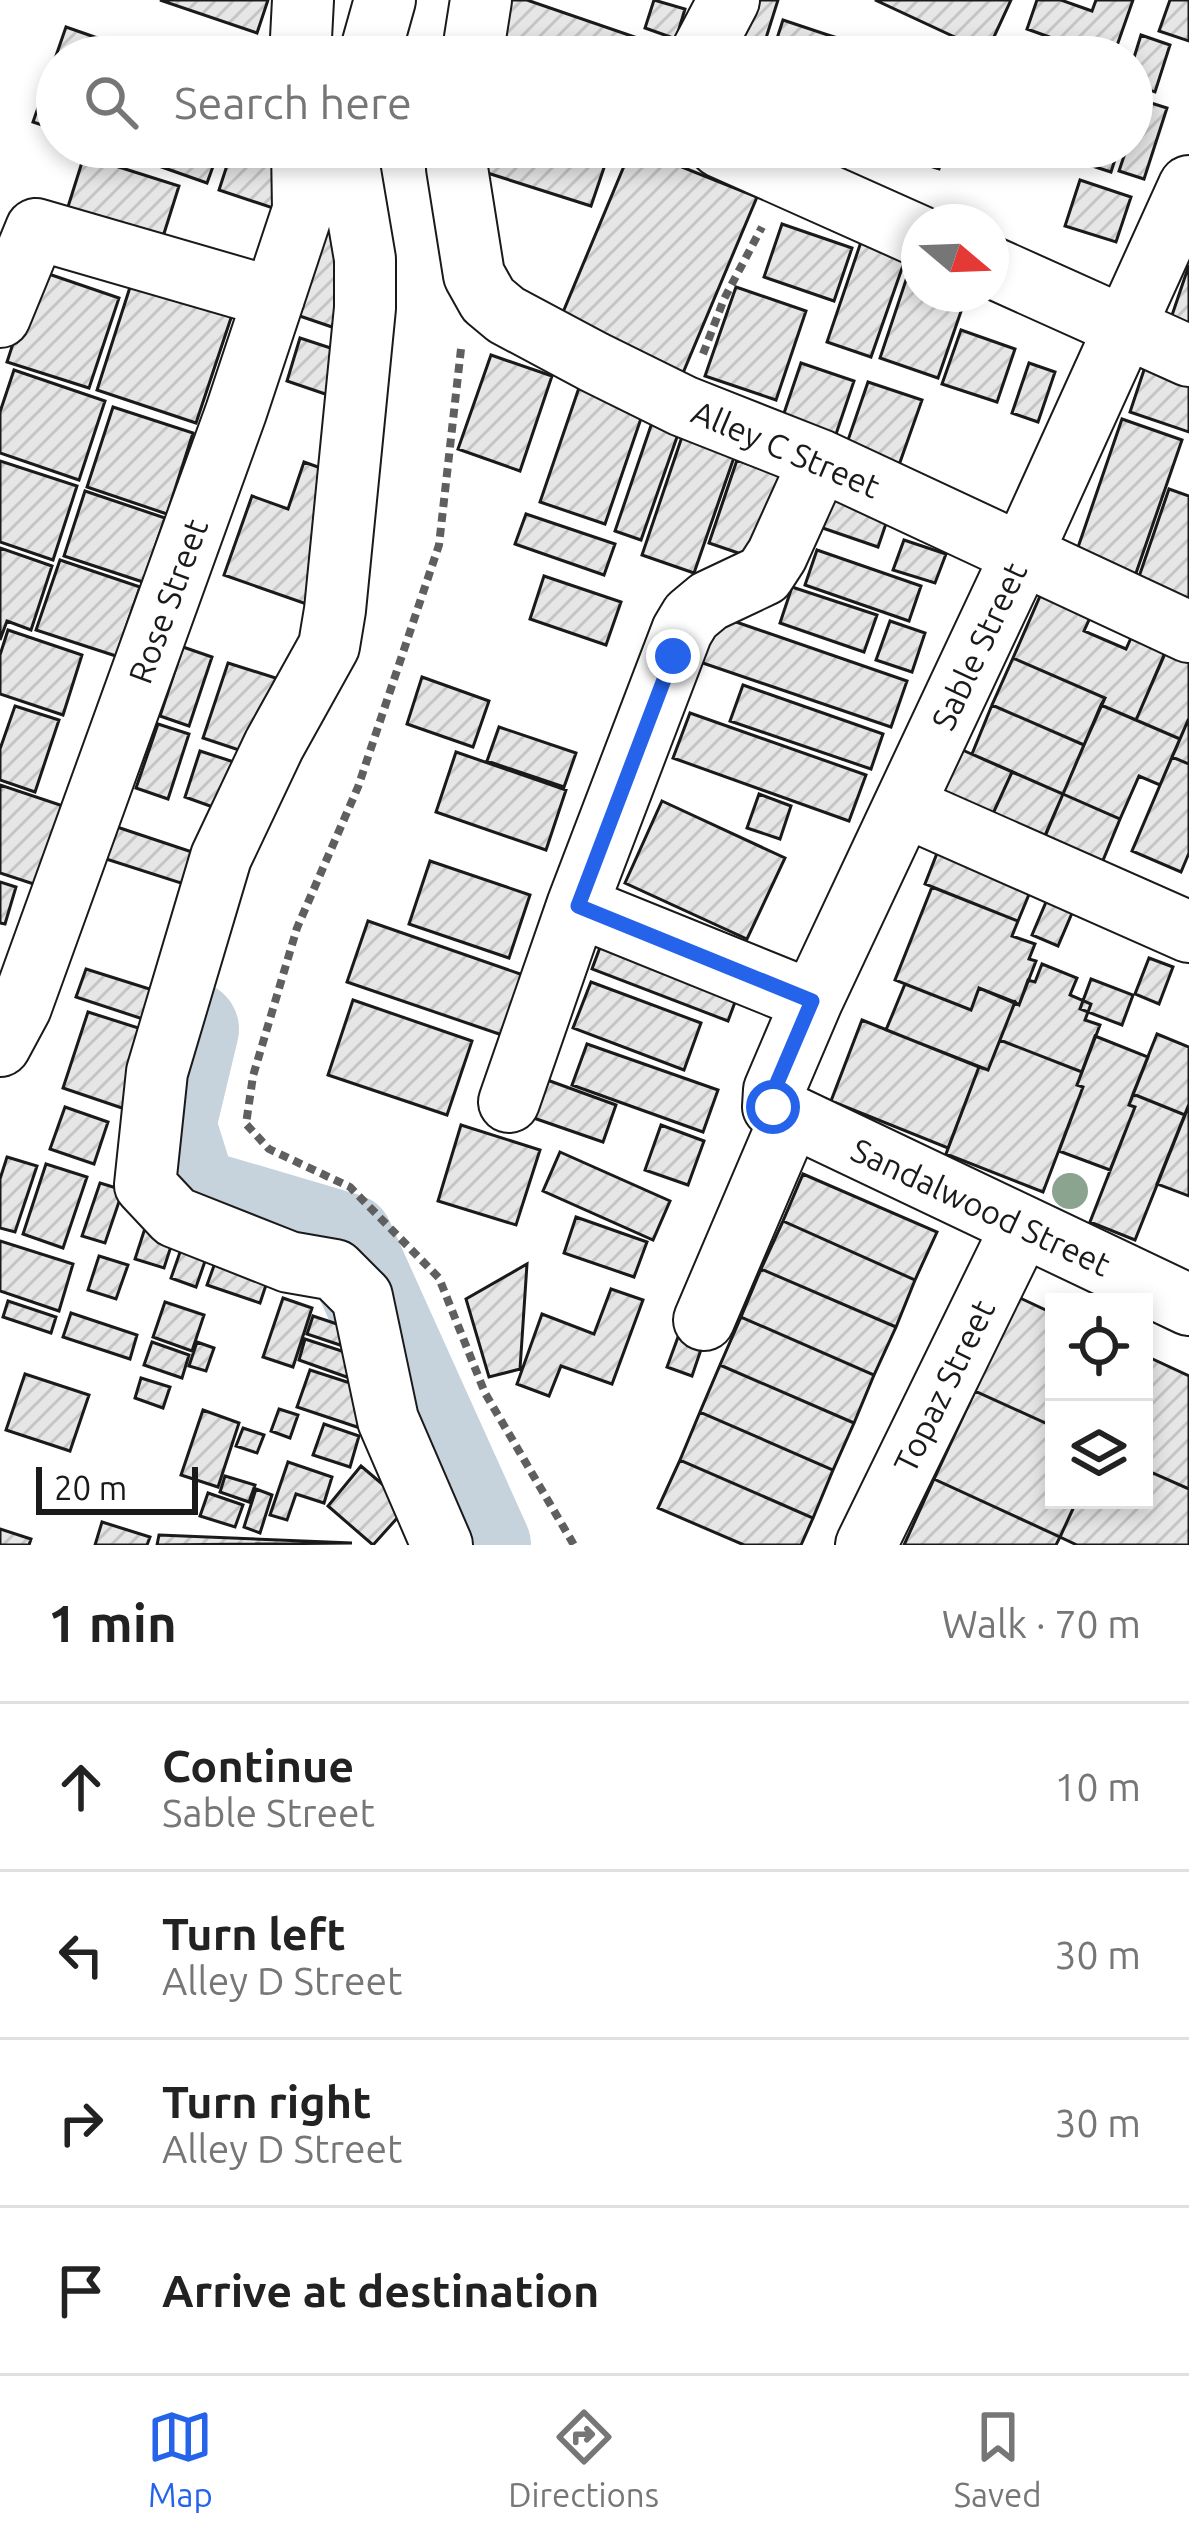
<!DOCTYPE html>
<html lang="en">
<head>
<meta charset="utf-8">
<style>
  :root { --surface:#fff; --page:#f6f6f6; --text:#222; --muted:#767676; --line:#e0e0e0; --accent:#2563eb }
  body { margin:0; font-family:Ubuntu,sans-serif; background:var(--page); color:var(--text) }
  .controls { position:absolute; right:36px; bottom:36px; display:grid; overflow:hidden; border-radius:0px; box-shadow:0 6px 18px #0003 }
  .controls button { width:108px; height:108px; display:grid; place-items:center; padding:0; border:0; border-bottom:3px solid var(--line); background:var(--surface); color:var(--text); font:60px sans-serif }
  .compass { position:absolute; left:901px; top:204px; width:108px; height:108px; border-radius:50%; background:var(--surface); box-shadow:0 6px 18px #0003; rotate:109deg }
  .scale { position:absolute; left:36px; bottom:30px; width:162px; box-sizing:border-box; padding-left:12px; border:6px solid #1a1a1a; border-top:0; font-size:33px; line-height:42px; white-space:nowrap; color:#1a1a1a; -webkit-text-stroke:9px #fff; paint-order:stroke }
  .stop { position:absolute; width:36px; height:36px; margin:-27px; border:9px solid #2563eb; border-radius:50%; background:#fff }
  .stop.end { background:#2563eb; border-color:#fff; box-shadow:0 3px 12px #0008 }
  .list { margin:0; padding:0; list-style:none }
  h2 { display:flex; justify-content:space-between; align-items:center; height:156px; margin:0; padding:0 48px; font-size:51px }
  h2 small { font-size:39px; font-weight:400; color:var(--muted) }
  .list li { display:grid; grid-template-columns:78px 1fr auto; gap:36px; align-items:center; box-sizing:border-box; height:168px; padding:0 48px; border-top:3px solid var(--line) }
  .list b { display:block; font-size:45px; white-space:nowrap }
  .list p { margin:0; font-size:39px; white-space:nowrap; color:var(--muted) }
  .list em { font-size:39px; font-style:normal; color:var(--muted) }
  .icon { flex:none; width:66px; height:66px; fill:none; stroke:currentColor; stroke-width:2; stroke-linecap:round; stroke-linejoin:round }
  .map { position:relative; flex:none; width:1189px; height:1545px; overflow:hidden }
  .search { position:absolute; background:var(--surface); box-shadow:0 6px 18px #0003; left:36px; right:36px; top:36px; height:132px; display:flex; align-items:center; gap:30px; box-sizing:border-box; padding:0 42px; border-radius:66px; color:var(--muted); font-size:45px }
  .sheet { height:828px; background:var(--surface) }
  nav { display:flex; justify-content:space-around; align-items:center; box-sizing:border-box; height:168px; border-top:3px solid var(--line); background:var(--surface); font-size:33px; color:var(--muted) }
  nav a { display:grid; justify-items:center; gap:6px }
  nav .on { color:var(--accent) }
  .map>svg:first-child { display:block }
</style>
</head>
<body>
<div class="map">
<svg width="1189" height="1545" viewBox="0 0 1189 1545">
  <defs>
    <pattern id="building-hatch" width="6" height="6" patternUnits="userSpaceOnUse" patternTransform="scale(3)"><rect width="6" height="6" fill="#e6e6e6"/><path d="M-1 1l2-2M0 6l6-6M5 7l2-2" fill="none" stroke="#c5c5c5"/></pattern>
  </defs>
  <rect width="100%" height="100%" fill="#fff"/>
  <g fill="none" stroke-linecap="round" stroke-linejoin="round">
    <path stroke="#c6d2dc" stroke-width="96" d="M191 1029 168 1125 190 1195 346 1241 483 1545"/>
  </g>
  <path fill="url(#building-hatch)" stroke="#1a1a1a" stroke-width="3" d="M160 0H268L257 33Z
    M503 0H527L655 44 651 57H557L491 34Z
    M654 0 685 9 676 39 645 28Z
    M734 0H778L760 57H744L719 49Z
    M875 0H1011L987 52Z
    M1037 0H1061L1092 11 1096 0H1133L1113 57H1090L1078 53 1080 48 1027 29Z
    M1170 0H1189V41L1159 31Z
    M783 20 828 35 822 57H771Z
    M66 27 152 57H57V130L33 122Z
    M828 35 874 49 872 57H822Z
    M1141 35 1170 45 1155 92 1132 85V64Z
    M1132 97 1167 108 1144 179 1119 171 1127 147H1132Z
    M105 147H220L207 183Z
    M233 147H287L279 210 219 190Z
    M486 147H611L591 206 478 170Z
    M632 147 757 197 680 380 556 329Z
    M868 147H946L939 169Z
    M1088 147H1119L1111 172 1083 163Z
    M84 156 179 186 161 243 66 213Z
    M1080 180 1131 197 1116 242 1065 226Z
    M782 224 852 248 834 301 764 277Z
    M315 227 361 242 332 327 288 312Z
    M862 239 907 254 871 357 827 342Z
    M912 262 919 264V294H967L938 378 880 358Z
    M1189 265V341L1166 333Z
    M37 270 119 298 89 388 7 362Z
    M132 281 232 315 196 423 97 390Z
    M736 287 806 311 776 400 705 376Z
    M961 330 1015 349 997 402 942 384Z
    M300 338 352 355 337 398 287 381Z
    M491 355 552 376 520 471 458 449Z
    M801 363 854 381 833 443 780 425Z
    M1029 363 1055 372 1038 422 1012 413Z
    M1146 364 1189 379V432L1130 412Z
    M14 370 105 401 79 480 0 453V412Z
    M582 379 647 401 605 524 540 502Z
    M868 382 922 400 899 465 846 446Z
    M113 407 193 433 167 514 87 487Z
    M657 408 684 417 641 540 615 531Z
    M1122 419 1182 440 1135 576 1075 556Z
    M686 425 739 443 694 573 642 555Z
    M737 460 782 476 753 558 709 543Z
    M0 461 77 486 53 560 0 542Z
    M304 462 343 476 315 607 224 575 252 496 288 509Z
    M825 483 892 506 878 547 811 524Z
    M1169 489 1189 496V620L1131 600Z
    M85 491 165 518 143 582 64 556Z
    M526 514 615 544 604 575 515 544Z
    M904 540 946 554 935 583 893 570Z
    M0 548 52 566 31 630 7 621 0 640Z
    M817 550 921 586 909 621 805 585Z
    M60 560 140 587 116 656 36 630Z
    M544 576 621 602 606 645 530 619Z
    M792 587 877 615 864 652 780 623Z
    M1044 587 1094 609 1084 631 1126 649 1136 627 1170 641 1136 720 1101 705 1105 698 1013 658Z
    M710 613 907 681 891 727 694 660Z
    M890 621 925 633 912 672 876 660Z
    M8 630 82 655 63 715 0 694V655Z
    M183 647 212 657 189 726 160 716Z
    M1168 647 1189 657V718L1180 739 1136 720Z
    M1013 658 1105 698 1084 745 992 705Z
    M228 663 282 680 257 756 203 738Z
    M422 677 489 701 473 747 407 724Z
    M743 685 883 734 871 769 730 721Z
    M992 705 1084 745 1063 794 972 754Z
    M1101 705 1180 739 1160 785 1139 776 1120 819 1063 794Z
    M15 706 59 720 35 792 0 780V749Z
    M690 713 866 775 849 821 673 758Z
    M1189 718V764L1172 757Z
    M158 724 189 734 168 799 136 788Z
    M499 727 576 753 564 787 487 761Z
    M958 748 1012 772 990 820 937 796Z
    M200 751 240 764 224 811 185 797Z
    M456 752 566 790 546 850 436 812Z
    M1172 757 1189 764V853L1181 872 1132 851Z
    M1012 772 1063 794 1042 842 990 820Z
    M0 785 69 808 43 887 0 873Z
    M759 794 791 806 780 839 747 828Z
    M1063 794 1120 819 1099 870 1041 846Z
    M662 801 785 858 747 939 625 883Z
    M111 825 201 855 190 886 100 857Z
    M943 838 1037 875 1018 921 925 884Z
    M430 861 530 895 509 958 409 924Z
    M0 882 16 887 5 924 0 923Z
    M932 887 1018 921 1012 936 1035 944 1029 959 1036 961 1019 1005 979 988 971 1010 895 980Z
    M1052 888 1078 899 1058 946 1032 935Z
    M368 921 526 976 505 1036 347 982Z
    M605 934 741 986 728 1021 592 969Z
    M1149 958 1173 967 1159 1004 1135 994Z
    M1042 964 1077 978 1070 995 1091 1004 1085 1020 1100 1025 1082 1072 1000 1040 1015 1002 1019 1005 1028 980 1035 982Z
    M86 969 159 992 149 1021 76 997Z
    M1091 979 1133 995 1122 1025 1080 1009Z
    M591 982 701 1023 684 1070 573 1028Z
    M905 984 971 1010 979 988 1015 1002 988 1070 886 1030Z
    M353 1000 472 1041 447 1115 328 1075Z
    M88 1012 151 1032 125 1109 63 1088Z
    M862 1020 979 1067 948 1148 831 1101Z
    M1157 1034 1189 1047V1104L1185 1115 1133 1094Z
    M1095 1036 1148 1057 1129 1105 1135 1107 1110 1170 1059 1151 1083 1087 1077 1085Z
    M1000 1040 1082 1072 1077 1085 1083 1087 1043 1192 946 1154 979 1067 988 1070Z
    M587 1044 718 1090 703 1132 572 1085Z
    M539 1077 616 1105 603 1142 525 1115Z
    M1133 1094 1185 1115 1135 1240 1090 1222 1135 1107 1129 1105Z
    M1189 1104V1196L1157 1184Z
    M65 1107 108 1122 94 1164 50 1149Z
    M461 1125 540 1150 516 1225 438 1201Z
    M661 1125 704 1141 688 1185 645 1170Z
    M560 1152 670 1201 653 1240 543 1191Z
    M7 1157 37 1166 15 1232 0 1228V1179Z
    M46 1164 87 1177 63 1248 23 1234Z
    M803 1174 937 1232 915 1280 783 1221Z
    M100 1183 123 1190 105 1243 82 1236Z
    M576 1217 647 1242 634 1277 564 1253Z
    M783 1221 915 1280 896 1327 761 1269Z
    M146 1225 175 1234 164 1268 135 1259Z
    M185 1238 210 1247 196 1287 171 1278Z
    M0 1241 73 1264 59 1311 0 1291Z
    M220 1249 272 1267 260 1303 207 1285Z
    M99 1256 128 1265 116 1299 88 1290Z
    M527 1264 520 1369 489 1377 466 1299Z
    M761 1269 896 1327 874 1375 741 1317Z
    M611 1289 643 1300 612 1384 561 1366 549 1396 517 1384 542 1314 594 1334Z
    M1018 1297 1054 1314V1427L975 1391Z
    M283 1298 312 1308 293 1367 263 1357Z
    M8 1301 56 1317 51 1333 3 1317Z
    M165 1302 204 1315 192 1351 153 1337Z
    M71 1313 137 1335 130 1359 63 1337Z
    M313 1316 361 1332 355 1350 307 1334Z
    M741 1317 874 1375 854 1423 720 1365Z
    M685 1318 709 1326 692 1376 667 1367Z
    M305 1339 363 1358 355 1380 299 1360Z
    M152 1342 189 1355 182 1378 144 1365Z
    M197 1342 214 1348 206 1371 189 1366Z
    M1144 1355 1189 1376V1489L1144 1469Z
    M720 1365 854 1423 833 1470 700 1412Z
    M310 1370 378 1392 366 1430 297 1407Z
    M25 1374 89 1395 70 1451 6 1430Z
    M141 1378 170 1387 163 1408 135 1398Z
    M975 1391 1054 1427V1500H1077L1060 1537 934 1479Z
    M279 1409 298 1415 290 1438 271 1431Z
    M203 1410 239 1423 218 1487 181 1475Z
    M700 1412 833 1470 813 1518 680 1460Z
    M324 1424 359 1436 350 1467 313 1455Z
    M243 1428 264 1435 257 1453 236 1446Z
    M680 1460 813 1518 801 1545H744L658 1508Z
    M288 1462 332 1477 324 1503 296 1494 287 1520 270 1515Z
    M361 1466 408 1506 373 1545 328 1506Z
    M1144 1469 1189 1489V1545H1077L1060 1537 1077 1500H1144Z
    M225 1476 255 1485 249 1502 220 1492Z
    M934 1479 1060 1537 1056 1545H904Z
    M256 1489 272 1495 260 1533 244 1527Z
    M208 1493 243 1505 235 1527 200 1516Z
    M102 1522 150 1537 147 1545H95Z
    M0 1529 31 1539 29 1545H0Z
    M159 1535 352 1543 157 1545Z"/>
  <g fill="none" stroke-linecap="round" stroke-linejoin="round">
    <g stroke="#1a1a1a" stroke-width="64">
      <path id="minor" d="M300 57 303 0
        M369 57 385 0
        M472 57 481 0
        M699 57 729 0
        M346 147 365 259V308L335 610 329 646 274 745 221 857 157 1072 145 1185 175 1217 289 1262 335 1270 362 1297 388 1420 442 1545
        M459 147 457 168 474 275 488 300 506 315 594 362 683 406 820 460 1189 632
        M720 147 919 236
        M1189 186 1022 554 812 1001 774 1090 773 1107 1189 1305
        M991 267 1189 356
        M0 317 36 229 274 298
        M904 806 1189 932
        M577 906 812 1001
        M0 1046 21 1007 236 412 303 210 302 147
        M509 1102 577 906 682 631 691 616 709 601 764 575 777 555 820 460
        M704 1320 791 1116
        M866 1545 1022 1226"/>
    </g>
    <path stroke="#5f5f5f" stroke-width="8" stroke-dasharray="9 6" stroke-linecap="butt" d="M461 349 439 545 358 787 297 928 253 1076 246 1124 269 1149 350 1187 439 1278 485 1393 574 1545
      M703 354 724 299 762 227"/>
    <use href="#minor" stroke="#fff" stroke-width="60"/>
  </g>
  <circle fill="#8aa48f" cx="1070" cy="1191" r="18"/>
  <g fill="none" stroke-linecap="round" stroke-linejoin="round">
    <path stroke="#2563eb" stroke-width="15" d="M673 656 578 906 812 1001 774 1090 773 1107"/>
  </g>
  <g text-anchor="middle" stroke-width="9" stroke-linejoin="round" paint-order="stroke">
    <g font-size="33" fill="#1a1a1a" stroke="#fff">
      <text transform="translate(786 449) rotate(23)" y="12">Alley C Street</text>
      <text transform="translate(168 601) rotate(-70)" y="12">Rose Street</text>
      <text transform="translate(979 646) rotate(-65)" y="12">Sable Street</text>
      <text transform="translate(981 1207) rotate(25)" y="12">Sandalwood Street</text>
      <text transform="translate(944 1386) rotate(-64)" y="12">Topaz Street</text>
    </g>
  </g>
</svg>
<div class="controls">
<button><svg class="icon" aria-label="locate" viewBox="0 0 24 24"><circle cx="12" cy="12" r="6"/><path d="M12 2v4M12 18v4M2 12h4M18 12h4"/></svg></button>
<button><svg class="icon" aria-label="layers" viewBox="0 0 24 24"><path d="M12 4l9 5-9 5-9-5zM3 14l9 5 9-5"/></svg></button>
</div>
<svg class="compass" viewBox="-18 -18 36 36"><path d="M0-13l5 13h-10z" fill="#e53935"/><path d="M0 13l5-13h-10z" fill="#767676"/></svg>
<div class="scale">20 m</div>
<div class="stop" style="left:773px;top:1107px"></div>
<div class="stop end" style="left:673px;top:656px"></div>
<div class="search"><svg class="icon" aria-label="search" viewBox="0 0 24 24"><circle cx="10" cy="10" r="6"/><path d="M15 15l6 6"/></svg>Search here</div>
</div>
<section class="sheet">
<h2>1 min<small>Walk · 70 m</small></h2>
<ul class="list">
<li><svg class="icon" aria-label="ahead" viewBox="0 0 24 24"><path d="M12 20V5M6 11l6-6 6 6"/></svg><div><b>Continue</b><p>Sable Street</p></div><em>10 m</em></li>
<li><svg class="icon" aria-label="left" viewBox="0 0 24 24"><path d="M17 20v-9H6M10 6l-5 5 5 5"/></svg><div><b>Turn left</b><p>Alley D Street</p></div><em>30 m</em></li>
<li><svg class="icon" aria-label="right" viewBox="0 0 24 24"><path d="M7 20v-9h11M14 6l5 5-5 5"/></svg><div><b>Turn right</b><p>Alley D Street</p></div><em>30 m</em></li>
<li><svg class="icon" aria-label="arrive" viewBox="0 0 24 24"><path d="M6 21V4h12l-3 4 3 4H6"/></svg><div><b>Arrive at destination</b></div></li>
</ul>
</section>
<nav>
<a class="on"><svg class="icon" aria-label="map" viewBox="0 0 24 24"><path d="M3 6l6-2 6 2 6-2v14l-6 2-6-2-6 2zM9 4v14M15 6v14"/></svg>Map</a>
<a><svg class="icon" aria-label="directions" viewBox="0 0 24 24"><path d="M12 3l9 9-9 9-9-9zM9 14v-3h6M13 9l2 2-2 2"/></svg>Directions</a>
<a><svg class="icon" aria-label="saved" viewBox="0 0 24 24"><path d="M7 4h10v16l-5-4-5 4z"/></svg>Saved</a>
</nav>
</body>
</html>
